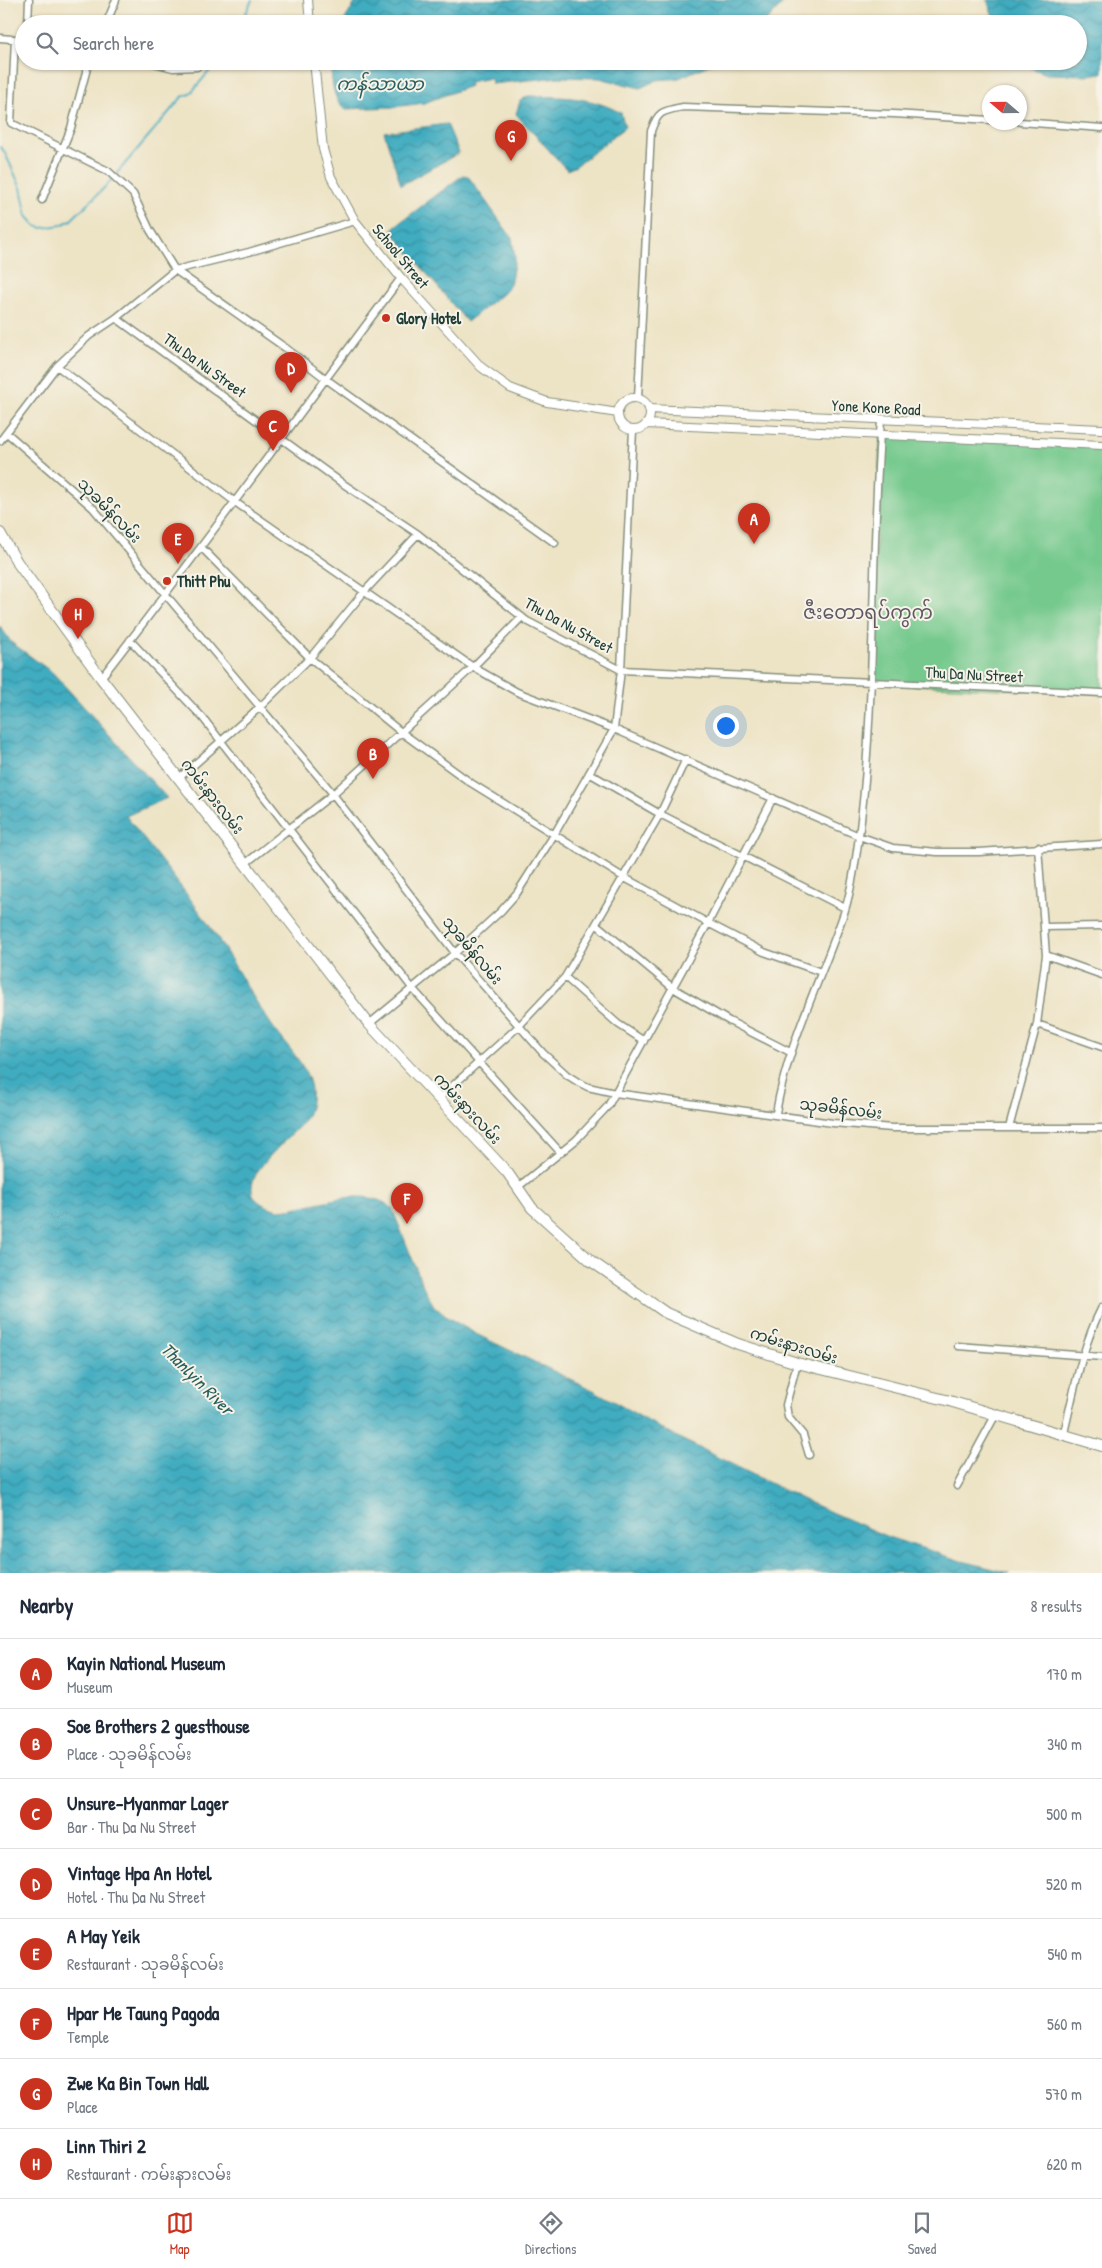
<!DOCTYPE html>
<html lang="en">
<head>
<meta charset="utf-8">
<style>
  :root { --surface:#fff; --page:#f2f2f3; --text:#1f2937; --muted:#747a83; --line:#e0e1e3; --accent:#c8321e }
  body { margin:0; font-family:"Patrick Hand","Noto Sans Myanmar",sans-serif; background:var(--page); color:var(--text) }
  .compass { position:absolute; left:982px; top:85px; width:45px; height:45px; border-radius:50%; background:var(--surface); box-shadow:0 1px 4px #0004; rotate:290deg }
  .you { position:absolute; left:725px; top:725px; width:18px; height:18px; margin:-12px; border:4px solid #fff; border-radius:50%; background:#1a73e8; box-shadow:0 0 0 8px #1a73e833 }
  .badge { display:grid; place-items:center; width:32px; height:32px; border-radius:50%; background:var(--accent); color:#fff; font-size:16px; font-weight:700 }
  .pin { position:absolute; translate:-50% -41px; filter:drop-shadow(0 1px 2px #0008) }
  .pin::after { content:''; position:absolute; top:26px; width:18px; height:15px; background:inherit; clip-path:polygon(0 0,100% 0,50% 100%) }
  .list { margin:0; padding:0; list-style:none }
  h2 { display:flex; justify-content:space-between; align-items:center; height:65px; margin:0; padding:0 20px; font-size:21px }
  h2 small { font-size:16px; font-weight:400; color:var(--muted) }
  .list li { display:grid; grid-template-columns:32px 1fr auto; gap:15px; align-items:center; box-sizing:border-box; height:70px; padding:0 20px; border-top:1px solid var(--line) }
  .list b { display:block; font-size:19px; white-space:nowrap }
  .list p { margin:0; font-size:16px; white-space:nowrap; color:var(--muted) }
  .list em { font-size:16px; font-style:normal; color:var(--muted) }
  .icon { flex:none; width:28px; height:28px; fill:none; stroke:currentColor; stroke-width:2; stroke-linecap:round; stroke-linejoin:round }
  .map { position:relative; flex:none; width:1102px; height:1573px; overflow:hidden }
  .search { position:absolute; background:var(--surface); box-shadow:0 1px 4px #0004; left:15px; right:15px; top:15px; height:55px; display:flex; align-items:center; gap:12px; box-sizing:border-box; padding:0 18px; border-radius:28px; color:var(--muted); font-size:19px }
  .sheet { height:625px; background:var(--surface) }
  nav { display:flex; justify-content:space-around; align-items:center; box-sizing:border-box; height:70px; border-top:1px solid var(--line); background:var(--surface); font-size:14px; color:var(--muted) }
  nav a { display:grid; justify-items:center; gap:2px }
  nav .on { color:var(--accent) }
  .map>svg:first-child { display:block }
</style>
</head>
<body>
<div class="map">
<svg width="1102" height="1573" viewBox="0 0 1102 1573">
  <defs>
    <pattern id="water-waves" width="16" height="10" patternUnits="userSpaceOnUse" patternTransform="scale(1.25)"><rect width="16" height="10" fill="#40acc0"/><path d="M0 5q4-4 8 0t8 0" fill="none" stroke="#358d9d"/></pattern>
  </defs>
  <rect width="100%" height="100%" fill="#f7f3e8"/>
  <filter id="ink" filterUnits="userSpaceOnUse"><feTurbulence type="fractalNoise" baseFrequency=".02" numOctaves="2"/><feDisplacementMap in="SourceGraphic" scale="10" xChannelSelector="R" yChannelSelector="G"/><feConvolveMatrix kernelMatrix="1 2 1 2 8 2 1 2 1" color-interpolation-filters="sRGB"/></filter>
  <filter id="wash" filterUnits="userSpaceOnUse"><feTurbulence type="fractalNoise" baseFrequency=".0096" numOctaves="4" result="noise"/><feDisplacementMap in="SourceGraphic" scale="20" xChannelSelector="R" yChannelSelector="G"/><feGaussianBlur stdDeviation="1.12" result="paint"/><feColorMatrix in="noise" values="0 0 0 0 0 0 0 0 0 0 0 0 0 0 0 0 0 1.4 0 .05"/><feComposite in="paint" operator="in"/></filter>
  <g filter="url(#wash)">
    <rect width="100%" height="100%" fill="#ede3c5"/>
    <path fill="#74c98d" stroke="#4a8360" d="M880 435 1102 445V694L871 683Z"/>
    <path fill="url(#water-waves)" stroke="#30747a" d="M357 0H786L764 24H342Z
      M987 0H1102V73L1088 75 1047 74 1020 64 1017 61H1078V24H996Z
      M331 61H718L679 78 657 80 640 88 599 78 559 77 492 84 491 78 469 82 470 86 424 103 394 107 345 109C332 101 331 75 331 61Z
      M528 96C561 97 591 96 621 113L625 127 576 166 567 170 516 114 520 101Z
      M447 124 459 153 401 185 384 132Z
      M463 175 468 176 512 238 515 258 511 281 507 290 467 322 392 232 394 227Z
      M0 626 11 642 53 673 167 798 126 816C152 850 180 884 204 918 228 951 246 988 269 1021 281 1040 305 1062 310 1084 313 1098 311 1112 302 1123 284 1145 214 1195 279 1210 312 1208 364 1183 392 1208L424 1288 434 1306 447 1317 476 1334 595 1391 671 1434 808 1502 888 1537 962 1561 1010 1573H0Z"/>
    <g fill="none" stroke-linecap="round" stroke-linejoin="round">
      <path stroke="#40acc0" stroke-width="2" d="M241 24 252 0
        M0 147 4 151 21 188 27 216 36 226 42 228 61 225 71 220 106 186 182 97 190 94 218 61"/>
    </g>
  </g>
  <g filter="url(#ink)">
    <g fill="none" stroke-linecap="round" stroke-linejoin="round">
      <g stroke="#86907c" stroke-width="9">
        <path id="minor" d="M28 24 29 0
          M106 24 116 0
          M0 38 24 40
          M15 39 11 123 108 171 133 194 150 230 175 270 287 349 326 379 555 543
          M145 61 173 68 197 67
          M1020 122 1102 128
          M42 200 71 128 89 61
          M116 318 342 483 418 534 527 621 621 670 1102 693
          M57 366 235 502 473 667 517 692 614 729 859 836 893 848 937 852H979L1102 844
          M638 398 651 131C658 111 662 111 683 107L894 114 990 120
          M7 433 93 508 329 789 455 953 543 1053 567 1075 578 1082 588 1087 615 1093 833 1123 892 1128H1102
          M0 441 57 366 89 336 116 318 175 270 249 252 355 221
          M201 547 310 658 401 732 471 783 623 877 708 923 764 952 821 972
          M130 640 203 718 412 988 561 1153
          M101 678C204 546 301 411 401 278
          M589 773 660 814 845 908
          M179 778 261 706 310 658 364 592 418 534
          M246 863 333 794 473 667 522 617
          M596 924 673 988 729 1021 790 1052
          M1045 927 1102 926
          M1046 955 1102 975
          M565 977 618 1024 644 1041
          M369 1024 455 953 501 911 517 893 554 835 614 729 621 670 633 430
          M1037 1024 1102 1047
          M439 1098 519 1026 565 977 660 814 686 759
          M776 1113C788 1042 822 978 845 910 852 887 856 860 859 836 877 698 870 559 881 421
          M1009 1128 1037 1024 1046 955 1038 847
          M518 1187 576 1140 608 1106 708 923 773 798
          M958 1346 1102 1357
          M797 1363 786 1405 788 1417 803 1435 809 1455
          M1064 1433C1074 1391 1082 1346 1102 1307
          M957 1486 996 1414"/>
      </g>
      <g stroke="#86907c" stroke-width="10">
        <path id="tertiary" d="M308 0 310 24
          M314 61 323 149 331 177 355 221 401 278 481 367 510 388 547 402 618 413
          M618 414a16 16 0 1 1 32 0a16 16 0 1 1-32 0Z
          M649 409 1102 429
          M646 424 1102 445"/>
      </g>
      <g stroke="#86907c" stroke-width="12">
        <path id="primary" d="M0 533 17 562 101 678 369 1024 507 1172 532 1208 591 1261 666 1313 738 1344 797 1363 946 1400 1102 1446"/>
      </g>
      <use href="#minor" stroke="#fff" stroke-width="6"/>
      <use href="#tertiary" stroke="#fff" stroke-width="8"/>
      <use href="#primary" stroke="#fff" stroke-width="10"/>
    </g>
  </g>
  <g fill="#c8321e" stroke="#f7f3e8" stroke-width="2">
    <circle cx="386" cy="318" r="5"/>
    <circle cx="167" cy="581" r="5"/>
  </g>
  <g text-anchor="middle" stroke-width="4" stroke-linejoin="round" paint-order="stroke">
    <g font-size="16" fill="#1f3d34" stroke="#f7f3e8">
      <text transform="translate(401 256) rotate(50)" y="6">School Street</text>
      <text transform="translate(205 365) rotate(36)" y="6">Thu Da Nu Street</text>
      <text transform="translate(876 407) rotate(3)" y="6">Yone Kone Road</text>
      <text transform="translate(110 510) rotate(46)" y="6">သုခမိန်လမ်း</text>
      <text transform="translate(569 625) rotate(29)" y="6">Thu Da Nu Street</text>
      <text transform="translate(974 674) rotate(3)" y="6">Thu Da Nu Street</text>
      <text transform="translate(213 796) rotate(52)" y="6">ကမ်းနားလမ်း</text>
      <text transform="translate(473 950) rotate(50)" y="6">သုခမိန်လမ်း</text>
      <text transform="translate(468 1108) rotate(47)" y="6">ကမ်းနားလမ်း</text>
      <text transform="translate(841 1108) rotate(7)" y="6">သုခမိန်လမ်း</text>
      <text transform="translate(794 1345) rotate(17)" y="6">ကမ်းနားလမ်း</text>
    </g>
    <g font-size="16" font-weight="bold" fill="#1f3d34" stroke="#f7f3e8" text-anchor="start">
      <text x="396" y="324">Glory Hotel</text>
      <text x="177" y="587">Thitt Phu</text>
    </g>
    <g font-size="18" font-style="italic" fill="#295e5e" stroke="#f7f3e8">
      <text x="380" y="90">ကန်သာယာ</text>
      <text transform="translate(197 1379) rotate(45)" y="6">Thanlyin River</text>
    </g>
    <g font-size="19" fill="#615a64" stroke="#f7f3e8">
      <text x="868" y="619">ဇီးတောရပ်ကွက်</text>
    </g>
  </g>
</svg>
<svg class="compass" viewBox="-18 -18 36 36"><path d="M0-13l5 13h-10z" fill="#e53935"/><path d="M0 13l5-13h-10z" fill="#747a83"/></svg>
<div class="you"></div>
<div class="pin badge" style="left:754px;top:544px">A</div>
<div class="pin badge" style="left:373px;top:779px">B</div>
<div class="pin badge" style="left:273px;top:451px">C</div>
<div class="pin badge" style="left:291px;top:393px">D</div>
<div class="pin badge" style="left:178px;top:564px">E</div>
<div class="pin badge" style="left:407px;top:1224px">F</div>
<div class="pin badge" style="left:511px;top:161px">G</div>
<div class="pin badge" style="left:78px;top:639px">H</div>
<div class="search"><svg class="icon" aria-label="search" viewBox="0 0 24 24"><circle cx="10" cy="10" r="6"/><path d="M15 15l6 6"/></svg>Search here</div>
</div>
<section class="sheet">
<h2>Nearby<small>8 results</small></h2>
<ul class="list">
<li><span class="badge">A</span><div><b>Kayin National Museum</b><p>Museum</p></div><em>170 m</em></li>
<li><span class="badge">B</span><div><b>Soe Brothers 2 guesthouse</b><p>Place · သုခမိန်လမ်း</p></div><em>340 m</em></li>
<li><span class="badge">C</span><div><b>Unsure-Myanmar Lager</b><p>Bar · Thu Da Nu Street</p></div><em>500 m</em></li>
<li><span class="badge">D</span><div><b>Vintage Hpa An Hotel</b><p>Hotel · Thu Da Nu Street</p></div><em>520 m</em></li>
<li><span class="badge">E</span><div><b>A May Yeik</b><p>Restaurant · သုခမိန်လမ်း</p></div><em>540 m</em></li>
<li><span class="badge">F</span><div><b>Hpar Me Taung Pagoda</b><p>Temple</p></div><em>560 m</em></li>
<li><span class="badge">G</span><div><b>Zwe Ka Bin Town Hall</b><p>Place</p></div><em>570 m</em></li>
<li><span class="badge">H</span><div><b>Linn Thiri 2</b><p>Restaurant · ကမ်းနားလမ်း</p></div><em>620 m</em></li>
</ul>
</section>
<nav>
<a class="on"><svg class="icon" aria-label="map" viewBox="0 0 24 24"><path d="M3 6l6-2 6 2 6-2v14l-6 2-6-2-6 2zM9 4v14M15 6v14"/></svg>Map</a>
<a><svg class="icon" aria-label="directions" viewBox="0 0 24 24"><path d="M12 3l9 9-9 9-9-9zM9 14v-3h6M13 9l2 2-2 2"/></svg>Directions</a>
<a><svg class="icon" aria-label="saved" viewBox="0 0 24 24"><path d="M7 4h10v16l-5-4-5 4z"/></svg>Saved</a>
</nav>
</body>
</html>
